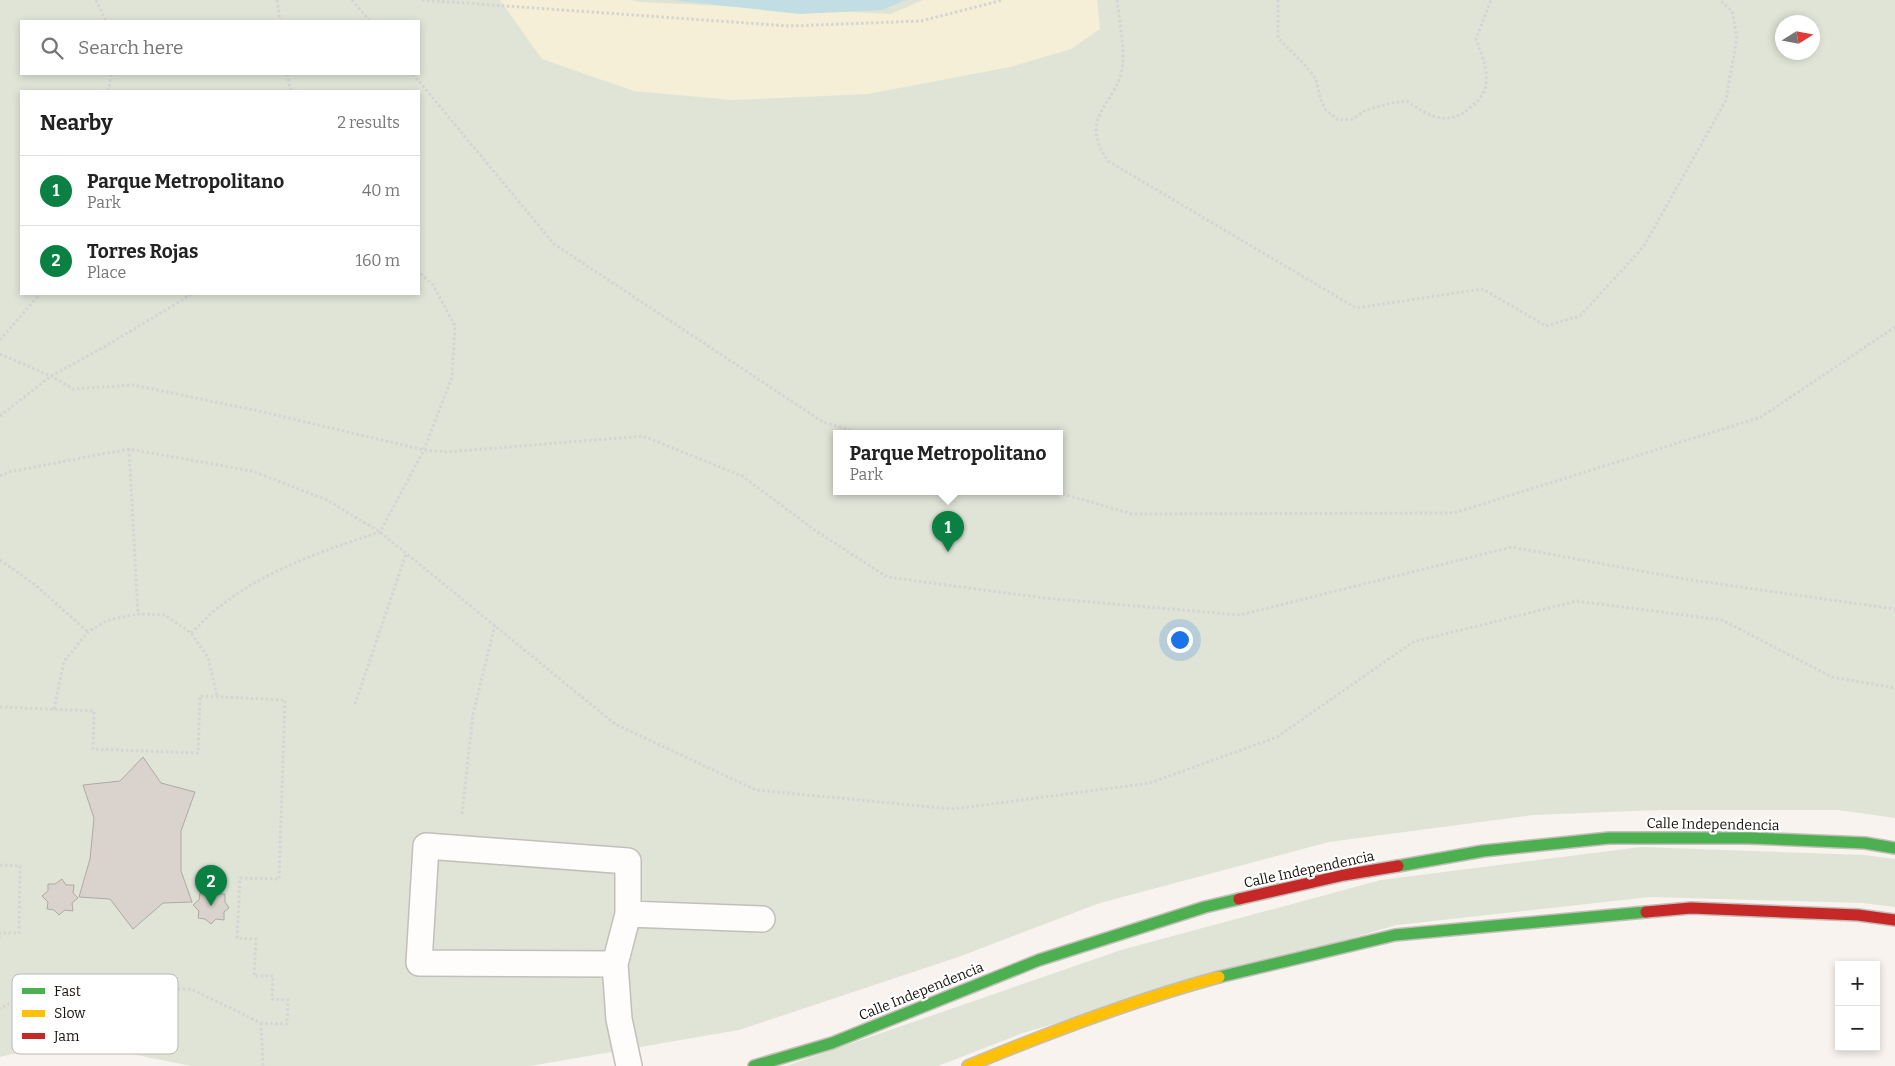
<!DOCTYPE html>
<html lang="en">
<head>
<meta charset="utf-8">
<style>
  :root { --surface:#fff; --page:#f2f2f2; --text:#222; --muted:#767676; --line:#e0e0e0; --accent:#0b8043 }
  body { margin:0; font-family:Bitter,serif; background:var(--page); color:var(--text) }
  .controls { position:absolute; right:15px; bottom:15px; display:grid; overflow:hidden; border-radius:0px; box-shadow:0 2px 8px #0003 }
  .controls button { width:45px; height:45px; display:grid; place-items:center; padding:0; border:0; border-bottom:1px solid var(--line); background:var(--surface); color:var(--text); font:25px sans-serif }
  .compass { position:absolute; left:1775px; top:15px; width:45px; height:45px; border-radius:50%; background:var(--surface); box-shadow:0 2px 8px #0003; rotate:79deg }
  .you { position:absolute; left:1179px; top:639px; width:18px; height:18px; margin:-12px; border:4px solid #fff; border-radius:50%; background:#1a73e8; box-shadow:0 0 0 8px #1a73e833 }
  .badge { display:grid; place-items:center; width:32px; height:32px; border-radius:50%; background:var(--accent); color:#fff; font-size:16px; font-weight:700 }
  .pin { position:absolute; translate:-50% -41px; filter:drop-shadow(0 1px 2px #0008) }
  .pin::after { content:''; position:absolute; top:26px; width:18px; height:15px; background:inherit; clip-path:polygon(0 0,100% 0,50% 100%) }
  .popup { position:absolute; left:833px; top:430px; width:230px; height:65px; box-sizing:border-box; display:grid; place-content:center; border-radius:0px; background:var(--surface); filter:drop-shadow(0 1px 4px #0005); font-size:16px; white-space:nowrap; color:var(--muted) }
  .popup b { font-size:19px; color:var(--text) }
  .popup::after { content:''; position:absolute; left:50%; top:100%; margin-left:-10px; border:10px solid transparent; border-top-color:var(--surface) }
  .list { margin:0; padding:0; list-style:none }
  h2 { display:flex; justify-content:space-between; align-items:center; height:65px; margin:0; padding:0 20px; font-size:21px }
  h2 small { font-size:16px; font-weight:400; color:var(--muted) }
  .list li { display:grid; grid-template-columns:32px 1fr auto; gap:15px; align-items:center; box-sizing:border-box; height:70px; padding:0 20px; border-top:1px solid var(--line) }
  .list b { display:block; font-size:19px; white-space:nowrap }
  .list p { margin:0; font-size:16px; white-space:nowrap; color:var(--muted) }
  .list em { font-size:16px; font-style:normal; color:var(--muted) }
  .icon { flex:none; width:28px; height:28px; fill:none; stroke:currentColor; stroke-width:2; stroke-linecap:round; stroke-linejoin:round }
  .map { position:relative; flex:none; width:1895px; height:1066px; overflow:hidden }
  .search { position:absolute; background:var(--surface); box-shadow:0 2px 8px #0003; left:20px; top:20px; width:400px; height:55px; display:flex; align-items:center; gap:12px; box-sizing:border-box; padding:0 18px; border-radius:0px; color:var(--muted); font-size:19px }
  .panel { position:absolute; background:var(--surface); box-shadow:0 2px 8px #0003; left:20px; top:90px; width:400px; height:205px; border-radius:0px }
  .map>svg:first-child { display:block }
</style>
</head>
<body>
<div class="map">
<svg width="1895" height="1066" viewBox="0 0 1895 1066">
  <rect width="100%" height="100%" fill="#f8f3ee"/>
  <path fill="#e0e4d7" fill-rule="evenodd" d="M0 0H1895V818L1838 810H1659L1534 815 1329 842 1100 903 961 956 739 1030 530 1066H191L107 1049 12 1054 0 1057ZM21 21H419V74H21ZM1782 22H1812V52H1782ZM21 91H419V294H21ZM837 433H1059V491H837Z
    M1641 847 1865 855 1895 859V907L1862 903 1650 897 1397 925 1023 1033 938 1066H786L1121 950 1381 880Z"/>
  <path fill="#f6efd7" d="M500 0H631L640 2 891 14 923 0H1097L1100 29 1071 49 1010 67 868 94 733 100 634 91 542 59Z"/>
  <path fill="#c2dde3" d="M670 0H906L882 10 800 14Z"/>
  <path fill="#dad2cc" stroke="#afa9a5" d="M143 757 161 783 195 792 181 831V871L192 902 163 903 133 929 110 899 79 897 90 859 94 818 83 785 120 781Z
    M62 879 66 885H74L73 893 78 898 72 903 73 911 65 910 59 915 54 910 47 909 48 902 42 896 48 891V884H55Z
    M213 888 217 894H225V902L229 908 224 912V920L216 919 211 924 205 919 198 918 199 911 193 905 199 900 200 893H207Z"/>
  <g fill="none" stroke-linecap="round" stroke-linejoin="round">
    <g stroke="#c3beb9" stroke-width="28">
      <path id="lane" d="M628 914 762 919
        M615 964 628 914V861L426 846 419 963 615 964 619 1019 629 1066"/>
    </g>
    <g stroke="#c3beb9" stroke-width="14">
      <path id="fast" d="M1398 866 1483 851 1609 838H1748L1865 843 1895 848
        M1219 977 1395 935 1646 912
        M754 1066 832 1043 1039 960 1205 907 1239 899"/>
    </g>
    <g stroke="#c3beb9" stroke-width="14">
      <path id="slow" d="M968 1066C1050 1032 1134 1000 1219 977"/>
    </g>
    <g stroke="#c3beb9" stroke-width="14">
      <path id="jam" d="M1239 899 1344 875 1398 866
        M1646 912 1691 908 1858 915 1895 920"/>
    </g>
    <path stroke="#d6d4d3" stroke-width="3" stroke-dasharray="2.5 2.5" stroke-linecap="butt" d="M96 0 106 21
      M277 0 280 21
      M352 0 370 21
      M422 0 789 26 921 21 1003 0
      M1117 0C1119 20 1124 42 1123 62 1121 103 1075 114 1108 161L1356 308 1483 289 1546 326 1580 316 1644 246 1726 100 1737 37 1732 11 1720 0
      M1278 0V38L1304 64 1316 79 1320 98 1326 110 1338 120 1353 119 1366 110 1391 103 1407 101C1430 117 1448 128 1472 106 1478 101 1486 92 1486 84 1488 67 1481 54 1476 39L1491 0
      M287 74 291 91
      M413 74 554 244 823 422 861 433
      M107 91 109 88 111 74
      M0 340 40 294
      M0 354 51 376 73 389 133 385 259 411 424 450 448 452 643 436 742 476 816 531 887 577 1044 598 1240 615 1512 547 1684 579 1895 609
      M0 416 51 376 106 346 192 294
      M129 449 138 614
      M0 476 8 472 129 449 252 471 327 500 380 532 615 724 756 790 953 809 1150 783 1277 737 1413 642 1577 601 1722 620 1832 677 1895 688
      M1053 491 1132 514 1454 513 1761 417 1895 327
      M0 560 34 584 88 632
      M191 633C202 623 211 612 223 604 270 568 325 550 380 532L424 450 452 377 455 326 433 285 419 272
      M355 704 406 554
      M0 707 94 711 93 749 198 753 200 696 285 700 279 879 240 878 237 938 256 939 254 976H273L272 999 288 1000 287 1024 261 1023 191 989H33L0 1009
      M54 709 64 661 88 632 108 620 138 614 165 615 191 633 208 657 217 696
      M462 814 473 714 495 625
      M0 865 20 866 19 933H0V938
      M261 1023 263 1066"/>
    <use href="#lane" stroke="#fefdfc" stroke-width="25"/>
    <use href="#fast" stroke="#4caf50" stroke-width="11"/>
    <use href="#slow" stroke="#ffc107" stroke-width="11"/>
    <use href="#jam" stroke="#c62828" stroke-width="11"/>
  </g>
  <g text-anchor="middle" stroke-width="4.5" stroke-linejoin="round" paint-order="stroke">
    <g font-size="14" fill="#18120d" stroke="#fff">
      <text transform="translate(1713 824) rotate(1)" y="5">Calle Independencia</text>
      <text transform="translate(1309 869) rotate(-12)" y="5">Calle Independencia</text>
      <text transform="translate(921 991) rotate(-22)" y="5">Calle Independencia</text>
    </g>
  </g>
  <rect x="12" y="974" width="166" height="80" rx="8" fill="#fff" stroke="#bab8b6" stroke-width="1"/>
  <rect x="22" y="988" width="23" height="6" fill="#4caf50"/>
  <rect x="22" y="1010" width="23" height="7" fill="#ffc107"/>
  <rect x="22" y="1033" width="23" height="6" fill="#c62828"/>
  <g font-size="14" fill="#18120d">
    <text x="54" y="996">Fast</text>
    <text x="54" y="1018">Slow</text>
    <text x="54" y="1041">Jam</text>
  </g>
</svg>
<div class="controls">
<button>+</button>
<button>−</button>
</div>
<svg class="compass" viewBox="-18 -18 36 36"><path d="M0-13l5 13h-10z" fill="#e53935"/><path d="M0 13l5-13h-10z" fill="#767676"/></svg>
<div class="you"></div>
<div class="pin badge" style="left:948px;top:552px">1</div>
<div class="popup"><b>Parque Metropolitano</b>Park</div>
<div class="pin badge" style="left:211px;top:906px">2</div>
<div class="search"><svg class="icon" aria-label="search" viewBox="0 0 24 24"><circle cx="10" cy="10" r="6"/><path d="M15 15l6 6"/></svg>Search here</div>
<section class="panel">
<h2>Nearby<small>2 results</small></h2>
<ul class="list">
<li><span class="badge">1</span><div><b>Parque Metropolitano</b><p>Park</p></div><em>40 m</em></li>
<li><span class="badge">2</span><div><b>Torres Rojas</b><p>Place</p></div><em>160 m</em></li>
</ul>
</section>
</div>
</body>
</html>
